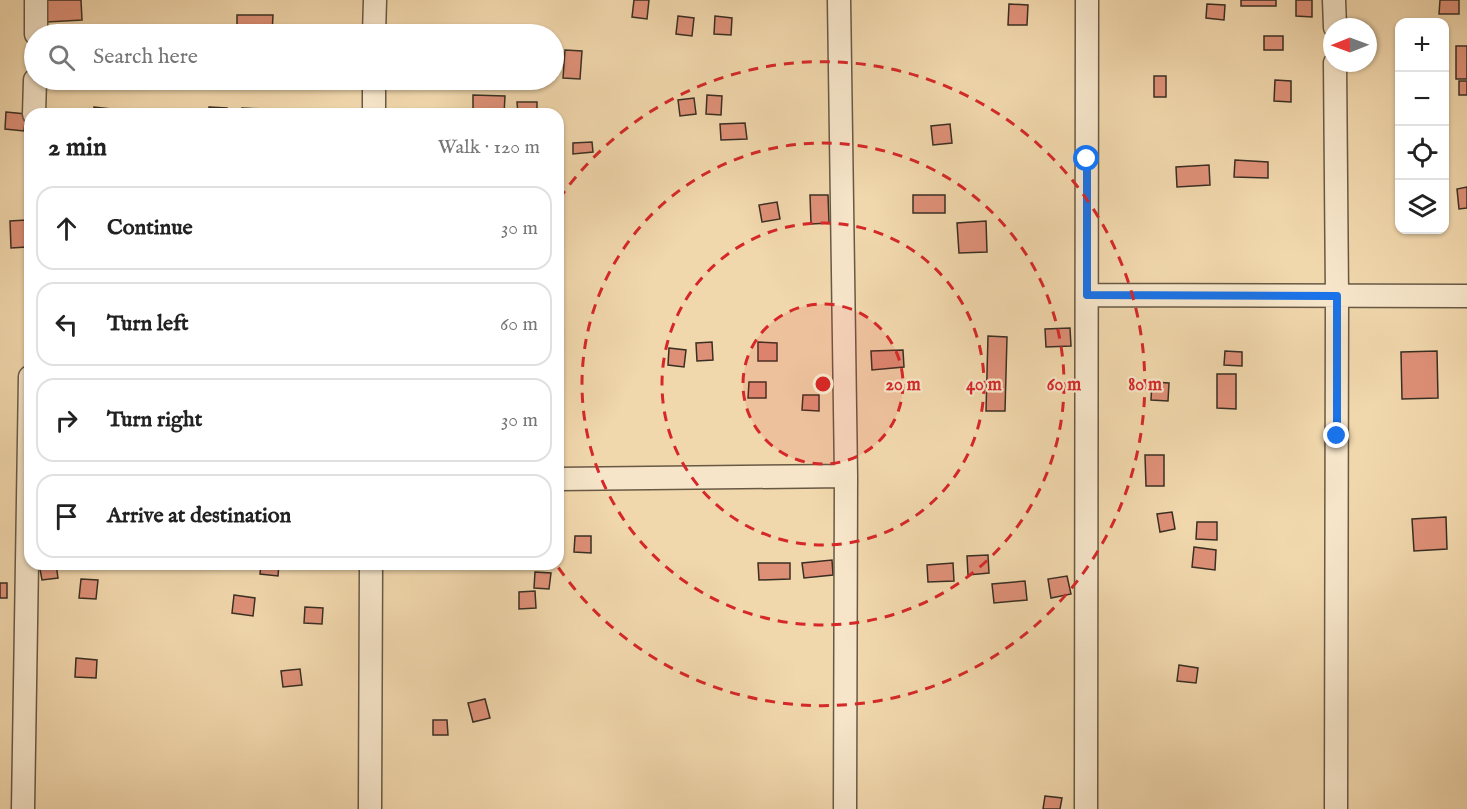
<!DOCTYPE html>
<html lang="en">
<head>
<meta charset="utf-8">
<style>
  :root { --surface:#fff; --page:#f2f2f2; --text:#222; --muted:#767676; --line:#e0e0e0 }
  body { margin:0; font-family:"IM FELL English",serif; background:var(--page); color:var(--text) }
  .controls { position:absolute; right:18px; top:18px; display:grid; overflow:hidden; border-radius:12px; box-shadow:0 2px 4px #0004 }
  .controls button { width:54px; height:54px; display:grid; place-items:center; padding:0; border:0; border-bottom:2px solid var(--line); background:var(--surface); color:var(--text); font:30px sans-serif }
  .compass { position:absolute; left:1323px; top:18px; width:54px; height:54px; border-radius:50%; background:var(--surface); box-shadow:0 2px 4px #0004; rotate:269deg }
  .stop { position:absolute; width:18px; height:18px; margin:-14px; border:4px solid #1a73e8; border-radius:50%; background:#fff }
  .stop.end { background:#1a73e8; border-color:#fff; box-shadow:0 2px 6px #0008 }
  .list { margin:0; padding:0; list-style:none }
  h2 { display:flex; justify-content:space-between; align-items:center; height:78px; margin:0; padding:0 24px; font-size:26px }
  h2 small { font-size:20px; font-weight:400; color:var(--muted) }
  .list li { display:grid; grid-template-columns:39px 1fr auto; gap:18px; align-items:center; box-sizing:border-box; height:84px; margin:0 12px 12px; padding:0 12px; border:2px solid var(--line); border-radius:18px }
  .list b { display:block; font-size:22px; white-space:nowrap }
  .list em { font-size:20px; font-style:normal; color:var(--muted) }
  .icon { flex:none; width:33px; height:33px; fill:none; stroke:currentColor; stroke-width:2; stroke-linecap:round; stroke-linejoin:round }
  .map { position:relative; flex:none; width:1467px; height:809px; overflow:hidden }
  .search { position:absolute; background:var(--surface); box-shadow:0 2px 4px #0004; left:24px; top:24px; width:540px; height:66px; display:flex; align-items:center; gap:15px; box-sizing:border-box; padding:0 21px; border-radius:33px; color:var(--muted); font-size:22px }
  .panel { position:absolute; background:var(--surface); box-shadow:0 2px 4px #0004; left:24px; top:108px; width:540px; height:462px; border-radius:18px }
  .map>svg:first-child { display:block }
</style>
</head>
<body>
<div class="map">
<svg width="1467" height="809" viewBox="0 0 1467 809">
  <rect width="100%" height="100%" fill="#f1d7ac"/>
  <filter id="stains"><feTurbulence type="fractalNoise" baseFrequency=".00333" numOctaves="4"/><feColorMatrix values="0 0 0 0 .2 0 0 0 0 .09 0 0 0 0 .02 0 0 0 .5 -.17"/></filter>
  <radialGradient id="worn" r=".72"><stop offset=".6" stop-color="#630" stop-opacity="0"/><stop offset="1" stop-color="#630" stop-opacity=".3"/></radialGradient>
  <path fill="#de9077" stroke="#3a2f23" stroke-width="1.5" d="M46 0H81L82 20 47 22Z
    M634 0H649L647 19 632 17Z
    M1241 0H1276V6H1241Z
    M1296 0H1312V17L1296 16Z
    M1440 0H1459V14H1439Z
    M1009 4 1028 5 1027 25H1008Z
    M1207 4 1225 5 1224 20 1206 18Z
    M237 15H273L272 34H237Z
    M678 16 694 18 692 36 676 34Z
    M715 16 732 18 731 35 714 34Z
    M1264 36H1283V50H1264Z
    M1456 46H1467V79H1456Z
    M565 50 582 51 580 79 563 78Z
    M1154 76H1166V97H1154Z
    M290 80H326V88L289 87Z
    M1275 80 1291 81V102L1274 101Z
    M1459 81H1467V95H1459Z
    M473 95 505 96 504 114 473 113Z
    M707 95 722 96 721 115 706 114Z
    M694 98 696 114 680 116 678 100Z
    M517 102H537V114H518Z
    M94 107 111 109V114H93Z
    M209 107 227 108 226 114H209Z
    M242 108 263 109V114H242Z
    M6 112 26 114 24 131 5 129Z
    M745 123 747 139 721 140 720 124Z
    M950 124 952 143 933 145 931 126Z
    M592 142 593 152 573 154V143Z
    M1235 160 1268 162V178L1234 177Z
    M1209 165 1210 185 1177 187 1176 167Z
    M1467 187V208L1459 209 1457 189Z
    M810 195H828L829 223 811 224Z
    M913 195H945V213H913Z
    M777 202 780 219 762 222 759 205Z
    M26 220 27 247 11 248 10 221Z
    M986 221 987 252 959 253 957 223Z
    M1070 328 1071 346 1046 347 1045 329Z
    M988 336 1007 337 1005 411H986Z
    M712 342 713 360 697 361 696 343Z
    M758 342 777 343V361H758Z
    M669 348 686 350 684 367 668 365Z
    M903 350 904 367 872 370 871 351Z
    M1225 351 1242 352V366L1224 365Z
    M1437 351 1438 398 1402 399 1401 352Z
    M1217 374H1236V409L1217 408Z
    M749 382H766V398H748Z
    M1152 382 1169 383 1168 401 1151 400Z
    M803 395H819V411L802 410Z
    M1145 455H1164V486H1146Z
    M1172 512 1175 529 1160 532 1157 514Z
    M1446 517 1447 549 1414 551 1412 519Z
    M1197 522H1217V540L1196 539Z
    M575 536H591V553L574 552Z
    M1194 547 1216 550 1215 570 1192 567Z
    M988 555 989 573 968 575 967 556Z
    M832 560 833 575 804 578 802 563Z
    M758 563H790V579L759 580Z
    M953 563 954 581 928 582 927 565Z
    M39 564H56L58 578 42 580Z
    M261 564H279L278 576 260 574Z
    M535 572 551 573 549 589 534 588Z
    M1067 576 1071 594 1051 598 1048 579Z
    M81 579 98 580 96 599 79 598Z
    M1025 581 1027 600 994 603 992 584Z
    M0 583H7V598H0Z
    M535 591 536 608 519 609V592Z
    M234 595 255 598 253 616 232 613Z
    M305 607 323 608 322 624 304 623Z
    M76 658 97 660 96 678 75 677Z
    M1179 665 1198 668 1196 683 1177 681Z
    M300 669 302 685 283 687 281 671Z
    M485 699 490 718 473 722 468 703Z
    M433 720H447L448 735H433Z
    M1045 796 1062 798 1060 809H1043Z"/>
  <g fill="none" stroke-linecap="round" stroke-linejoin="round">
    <g stroke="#685945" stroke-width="25">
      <path id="minor" d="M839 0 846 476 845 809
        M1334 0 1335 27
        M36 34V0
        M374 34 375 0
        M1335 63 1337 296 1336 809
        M34 114 35 80
        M374 114V80
        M1087 295 1467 296
        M558 479 846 476
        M23 809 30 377
        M370 809 371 564
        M1086 809 1087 0"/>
    </g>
    <use href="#minor" stroke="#f6e5c9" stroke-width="22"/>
  </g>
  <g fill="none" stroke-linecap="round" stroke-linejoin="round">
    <path stroke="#1a73e8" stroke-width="8" d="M1087 159V295L1337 296V436"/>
  </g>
  <circle cx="823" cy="384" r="80" fill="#d62828" fill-opacity=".12"/>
  <g fill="none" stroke="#d62828" stroke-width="3" stroke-dasharray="10 8">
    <circle cx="823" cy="384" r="80"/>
    <circle cx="823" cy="384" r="161"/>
    <circle cx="823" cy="384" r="241"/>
    <path d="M559 199A322 322 0 1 1 556 564"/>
  </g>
  <circle cx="823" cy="384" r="9" fill="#d62828" stroke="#f6e5c9" stroke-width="3"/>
  <g font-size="18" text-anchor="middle" font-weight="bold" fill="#d62828" stroke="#f6e5c9" stroke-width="4.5" stroke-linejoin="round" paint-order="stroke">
    <text x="903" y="390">20 m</text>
    <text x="984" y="390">40 m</text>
    <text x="1064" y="390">60 m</text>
    <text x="1145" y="390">80 m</text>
  </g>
  <rect width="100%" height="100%" filter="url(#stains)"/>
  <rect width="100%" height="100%" fill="url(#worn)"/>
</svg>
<div class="controls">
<button>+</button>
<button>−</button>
<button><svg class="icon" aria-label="locate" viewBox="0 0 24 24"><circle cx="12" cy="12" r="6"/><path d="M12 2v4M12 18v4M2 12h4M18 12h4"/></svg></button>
<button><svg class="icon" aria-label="layers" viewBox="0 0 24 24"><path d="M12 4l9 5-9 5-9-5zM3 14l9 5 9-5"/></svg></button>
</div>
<svg class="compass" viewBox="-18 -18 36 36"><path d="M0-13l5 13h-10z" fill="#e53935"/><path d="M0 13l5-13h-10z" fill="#767676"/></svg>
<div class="stop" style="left:1087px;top:159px"></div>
<div class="stop end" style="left:1337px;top:436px"></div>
<div class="search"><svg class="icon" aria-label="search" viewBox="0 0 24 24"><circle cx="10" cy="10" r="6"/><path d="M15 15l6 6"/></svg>Search here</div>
<section class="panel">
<h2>2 min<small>Walk · 120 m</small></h2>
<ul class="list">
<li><svg class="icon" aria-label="ahead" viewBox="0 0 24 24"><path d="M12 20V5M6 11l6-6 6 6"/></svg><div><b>Continue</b></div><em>30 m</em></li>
<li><svg class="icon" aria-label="left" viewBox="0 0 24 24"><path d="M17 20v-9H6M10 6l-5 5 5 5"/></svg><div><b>Turn left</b></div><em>60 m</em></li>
<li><svg class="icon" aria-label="right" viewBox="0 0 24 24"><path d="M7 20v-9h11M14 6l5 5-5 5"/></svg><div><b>Turn right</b></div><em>30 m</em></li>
<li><svg class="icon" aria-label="arrive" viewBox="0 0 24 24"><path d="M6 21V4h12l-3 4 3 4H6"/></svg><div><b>Arrive at destination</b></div></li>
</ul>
</section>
</div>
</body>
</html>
